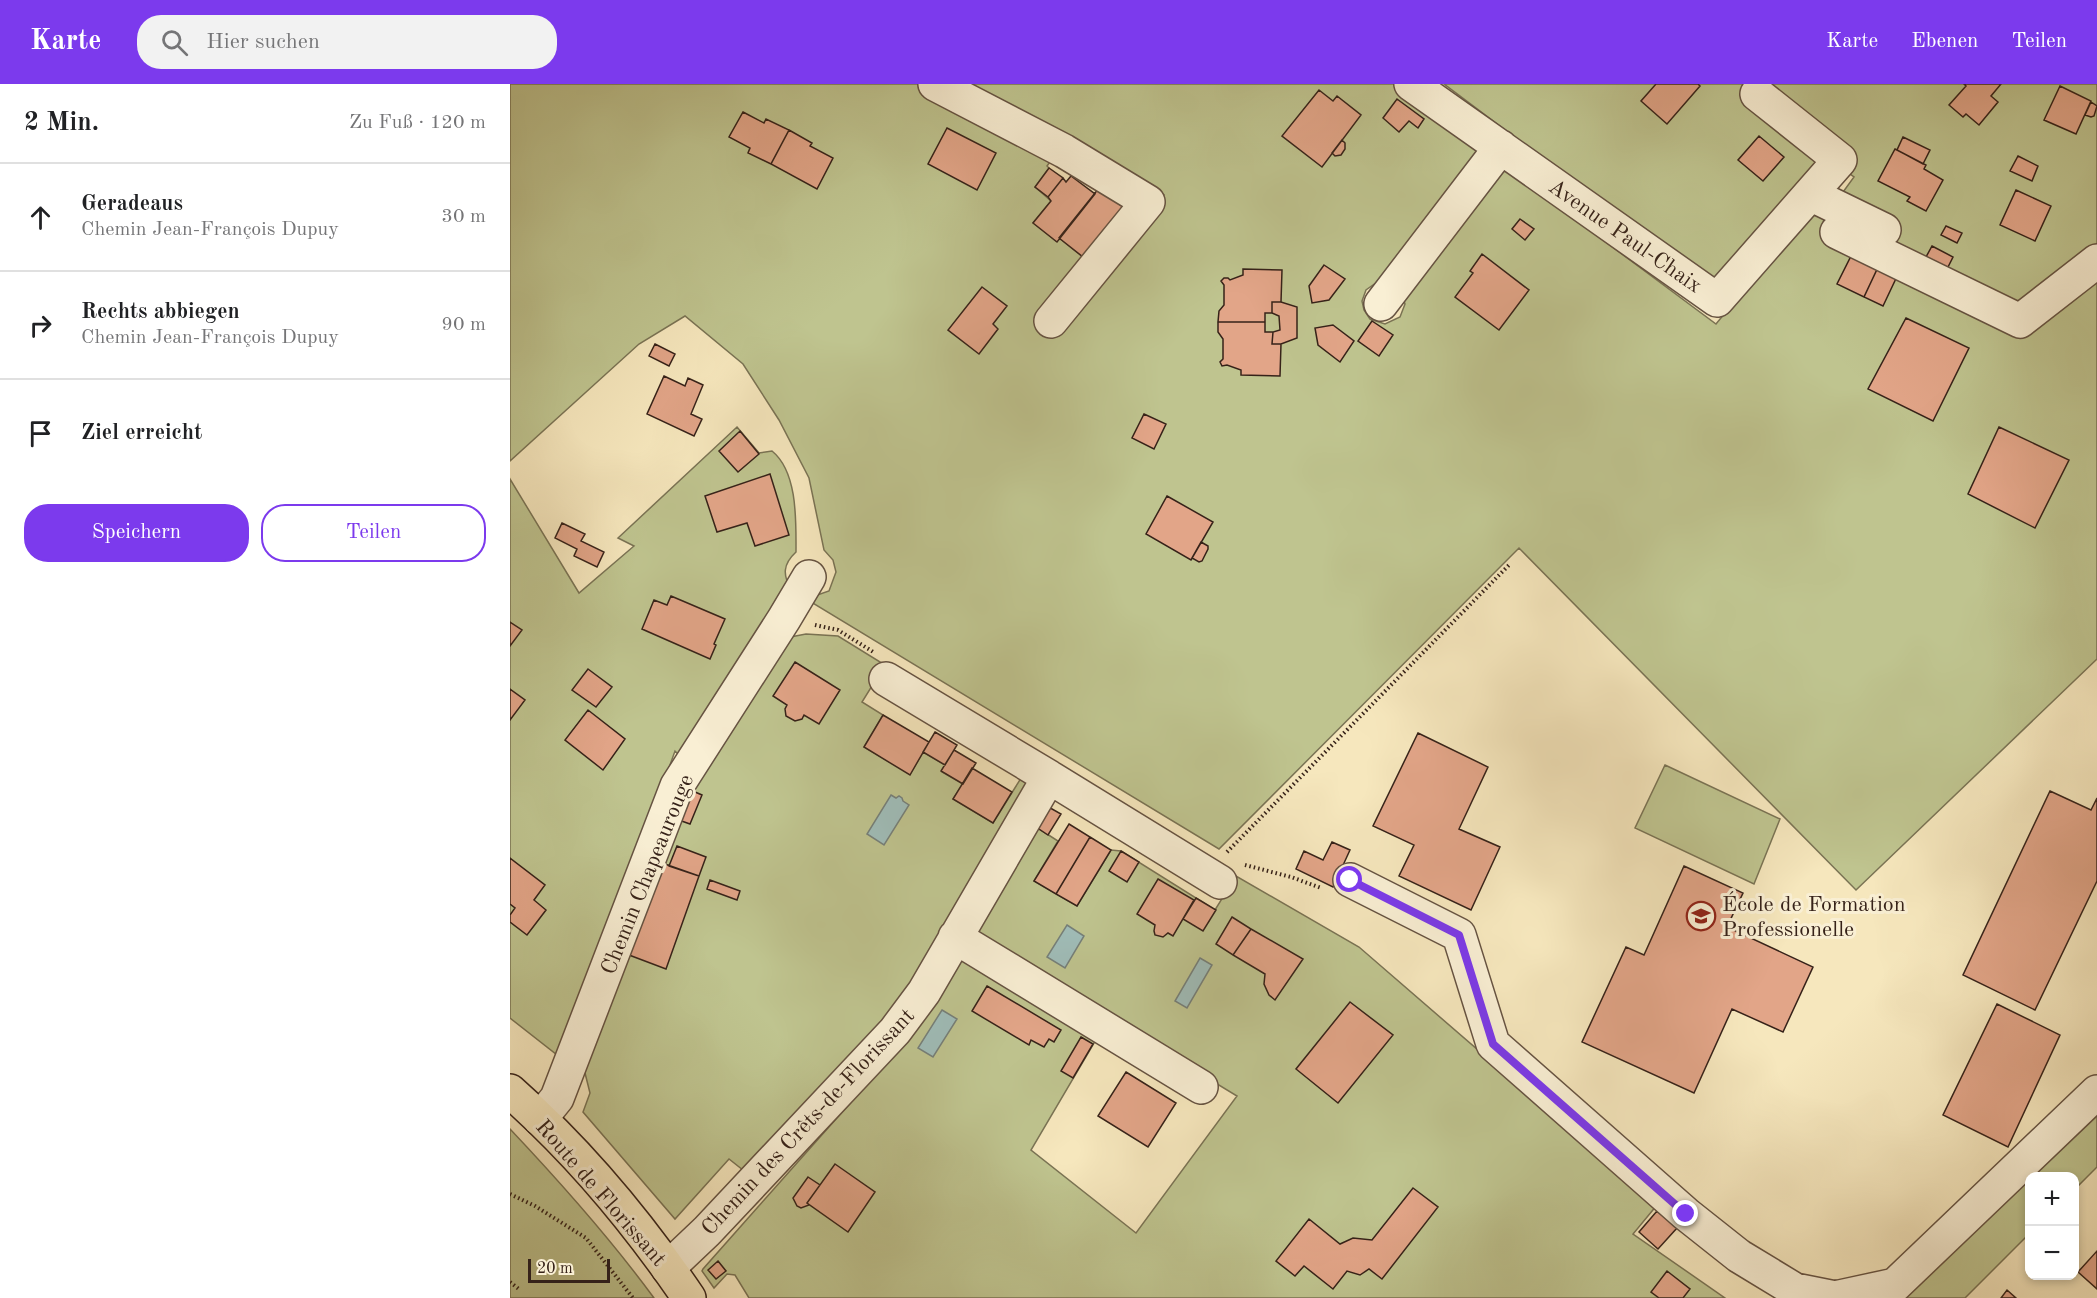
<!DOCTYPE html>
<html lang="de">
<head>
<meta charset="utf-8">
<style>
  :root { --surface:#fff; --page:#f2f2f2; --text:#202124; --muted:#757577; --line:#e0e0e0; --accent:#7c3aed }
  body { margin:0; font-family:"Old Standard TT",serif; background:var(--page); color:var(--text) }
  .controls { position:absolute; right:18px; bottom:18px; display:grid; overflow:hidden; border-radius:12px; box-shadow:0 3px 9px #0003 }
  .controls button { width:54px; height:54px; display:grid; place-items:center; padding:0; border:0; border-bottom:2px solid var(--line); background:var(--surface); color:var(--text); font:30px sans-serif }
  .scale { position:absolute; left:18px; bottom:15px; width:82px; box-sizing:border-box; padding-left:6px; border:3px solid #362219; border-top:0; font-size:16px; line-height:21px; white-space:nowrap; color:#362219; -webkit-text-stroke:4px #f9efd4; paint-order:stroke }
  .stop { position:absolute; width:18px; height:18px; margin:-14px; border:4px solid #7c3aed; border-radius:50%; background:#fff }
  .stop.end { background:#7c3aed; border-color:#fff; box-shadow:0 2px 6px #0008 }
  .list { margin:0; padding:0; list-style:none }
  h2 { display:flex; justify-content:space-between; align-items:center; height:78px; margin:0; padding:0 24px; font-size:26px }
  h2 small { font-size:20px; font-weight:400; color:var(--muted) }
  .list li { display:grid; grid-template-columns:39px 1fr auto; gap:18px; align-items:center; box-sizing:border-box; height:108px; padding:0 24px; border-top:2px solid var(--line) }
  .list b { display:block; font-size:22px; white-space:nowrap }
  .list p { margin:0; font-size:20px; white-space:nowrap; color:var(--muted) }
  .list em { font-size:20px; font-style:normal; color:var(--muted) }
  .actions { display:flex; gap:12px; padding:18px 24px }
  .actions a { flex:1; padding:14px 0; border:2px solid var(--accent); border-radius:24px; text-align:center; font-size:21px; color:var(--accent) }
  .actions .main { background:var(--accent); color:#fff }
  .icon { flex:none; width:33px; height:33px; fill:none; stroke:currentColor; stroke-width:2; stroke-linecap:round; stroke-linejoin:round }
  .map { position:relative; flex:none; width:1587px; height:1214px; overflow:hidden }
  header { display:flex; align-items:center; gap:36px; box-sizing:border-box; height:84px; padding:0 30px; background:var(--accent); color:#fff }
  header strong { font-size:28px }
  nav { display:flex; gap:33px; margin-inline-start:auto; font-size:21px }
  .search { width:420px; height:54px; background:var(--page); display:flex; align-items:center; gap:15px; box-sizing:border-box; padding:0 21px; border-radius:24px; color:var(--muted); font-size:22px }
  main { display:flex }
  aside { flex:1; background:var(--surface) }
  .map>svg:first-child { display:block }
</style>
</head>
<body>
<header>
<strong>Karte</strong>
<div class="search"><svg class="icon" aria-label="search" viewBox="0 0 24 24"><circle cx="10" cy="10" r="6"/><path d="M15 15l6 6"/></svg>Hier suchen</div>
<nav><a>Karte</a><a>Ebenen</a><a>Teilen</a></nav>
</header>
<main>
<aside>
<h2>2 Min.<small>Zu Fuß · 120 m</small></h2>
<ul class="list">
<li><svg class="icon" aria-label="ahead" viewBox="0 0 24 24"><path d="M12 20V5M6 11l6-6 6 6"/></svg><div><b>Geradeaus</b><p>Chemin Jean-François Dupuy</p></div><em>30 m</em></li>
<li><svg class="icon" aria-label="right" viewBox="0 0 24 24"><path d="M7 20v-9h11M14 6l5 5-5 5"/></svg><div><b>Rechts abbiegen</b><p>Chemin Jean-François Dupuy</p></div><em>90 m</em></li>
<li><svg class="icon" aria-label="arrive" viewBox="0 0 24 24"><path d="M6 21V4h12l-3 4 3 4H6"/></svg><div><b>Ziel erreicht</b></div></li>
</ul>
<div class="actions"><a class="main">Speichern</a><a>Teilen</a></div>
</aside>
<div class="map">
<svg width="1587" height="1214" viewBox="0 0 1587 1214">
  <rect width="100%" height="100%" fill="#f6e7bd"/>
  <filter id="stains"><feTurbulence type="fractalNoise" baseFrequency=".00333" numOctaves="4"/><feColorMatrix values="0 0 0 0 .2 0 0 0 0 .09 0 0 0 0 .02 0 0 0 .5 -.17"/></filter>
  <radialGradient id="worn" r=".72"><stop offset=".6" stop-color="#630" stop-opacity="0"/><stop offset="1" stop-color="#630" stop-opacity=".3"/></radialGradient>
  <path fill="#bfc48f" stroke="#7a7354" stroke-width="1.5" d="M0 0H409L545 71 537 82 539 84 525 103 541 117 523 139 546 157 549 154 573 173 548 244 654 111 445 0H884L970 64 878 198 866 199 856 206 852 217 854 226 860 235 875 240 890 233 895 220 891 208 995 83 1206 240 1304 121 1328 115 1344 93 1333 85 1312 82 1221 189 1195 196 934 0H1587V575L1346 806 1009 464 709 765 296 515 319 507 326 488 323 476 314 466 299 394 269 336 233 280 175 232 129 260 0 377Z
    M227 343 249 369 262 367C288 388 286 438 286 468 273 480 272 491 282 507L175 677 165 667 109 823 51 974 0 934V395L69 509 124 462 108 454Z
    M296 550 328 552 375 581 352 618 373 631 354 663 400 690 413 668 435 681 432 688 453 700 443 715 483 739 513 691 519 696 390 920 238 1090 219 1075 165 1135 73 1028 80 1009 74 985 178 705 270 555Z
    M1155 681 1270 735 1244 800 1125 744Z
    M523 741 548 757 524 797 567 822 601 766 611 767 705 826 726 792 849 863 1147 1121 1123 1150 1215 1214H239L225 1191 217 1190 204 1204 192 1187 193 1185 389 964 450 873 587 954 521 1066 626 1149 727 1012 505 877 463 849Z
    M1587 1026V1083L1565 1105 1564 1092H1520L1519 1150 1455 1214H1377Z
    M0 1045C51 1099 100 1154 144 1214H0Z"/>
  <path fill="#a0beba" stroke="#76807a" stroke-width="1.5" d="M381 711 386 714 389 712 392 714 393 717 399 721 374 761 357 750Z
    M557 841 574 852 555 884 537 873Z
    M690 874 702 881 677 924 665 917Z
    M432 926 447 935 423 973 408 964Z"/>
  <path fill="#e2a588" stroke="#362219" stroke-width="1.5" d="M1146 0H1188L1190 2 1157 40 1131 17Z
    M1454 0H1491L1481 12 1488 18 1469 41 1456 30 1453 33 1439 21 1456 2Z
    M1550 2 1581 17 1566 50 1534 36Z
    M809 6 823 17 827 12 851 31 812 83 772 52Z
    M887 15 914 35 908 44 899 37 889 48 873 34Z
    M1581 18 1587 22 1584 32 1581 33 1575 31Z
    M233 28 254 39 256 35 279 46 261 80 238 69 240 64 219 53Z
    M437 44 486 69 467 106 418 80Z
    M279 46 302 59 300 62 323 74 307 105 261 80Z
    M1249 52 1274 73 1253 97 1228 76Z
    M1393 53 1420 66 1413 80 1387 66Z
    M832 56 835 59V65L831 71 825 72 822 69Z
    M1385 65 1416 81 1414 85 1433 96 1416 127 1397 117 1400 113 1368 97Z
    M1508 72 1528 82 1522 97 1500 87Z
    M539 84 553 94 538 113 525 103Z
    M561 92 585 110 547 158 523 139 541 117 538 113 553 94 556 98Z
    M589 104 613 123 573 173 549 154Z
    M1506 106 1541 122 1525 157 1490 141Z
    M1010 135 1024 145 1015 156 1002 145Z
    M1436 142 1452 149 1447 159 1431 151Z
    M1422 162 1443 173 1437 185 1416 173Z
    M1343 168 1369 181 1354 213 1327 200Z
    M972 170 1019 206 989 246 945 213 963 189 960 187Z
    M814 181 835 195 819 216 802 219 799 202Z
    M1369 181 1390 186 1373 222 1354 213Z
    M733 185 772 186 771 218H762V229H755V238H708L709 227 714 221V201L711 197 714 194H718L720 196 733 191Z
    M472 203 497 222 483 240 488 245 469 270 438 246Z
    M762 218H771L787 223V254L771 260H762L763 248 770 246 769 232 762 229Z
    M1396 234 1459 264 1423 337 1358 305Z
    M862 237 883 251 869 272 848 257Z
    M708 238H755V248H763L762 260H771L770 292 731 291V286L717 281 712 282 710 278 713 275V255L708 248Z
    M823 241 844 257 830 278 808 261 805 244Z
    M145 260 165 270 159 282 139 272Z
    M154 292 175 302 178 294 193 301 181 330 192 335 184 352 137 330Z
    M634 330 656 340 644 365 622 354Z
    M1489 343 1559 376 1525 444 1458 410Z
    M230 347 249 370 228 388 209 367Z
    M260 390 279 451 245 462 237 439 207 448 195 412Z
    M657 412 703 438 681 476 636 450Z
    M52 439 75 450 71 457 94 468 87 483 64 472 67 465 45 454Z
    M691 458 698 462V465L692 477 689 478 682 474Z
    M161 512 215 535 204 560 206 561 200 575 132 545 144 516 157 521Z
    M0 538 12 546 0 562Z
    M285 578 330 606 309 640 294 631 292 635 285 637 276 632 275 625 277 621 263 612Z
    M78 585 102 603 86 623 62 606Z
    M0 605 15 616 0 636Z
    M78 626 115 655 93 686 55 656Z
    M373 631 419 658 400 691 354 663Z
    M425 648 447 661 435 681 413 668Z
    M908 649 978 683 949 745 990 763 961 826 889 792 904 761 863 742Z
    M444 666 466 679 453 700 431 687Z
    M462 684 502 708 483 739 443 715Z
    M178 705 192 711 180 740 166 735Z
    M1540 707 1581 726 1587 714V797L1525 926 1453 891Z
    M535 721 551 730 538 751 523 741Z
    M559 740 580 753 546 810 524 797Z
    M580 753 601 766 567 822 546 810Z
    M822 758 840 766 823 803 786 785 794 767 813 776Z
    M167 762 196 773 189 792 159 782Z
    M611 767 629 778 617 798 599 787Z
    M0 774 35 801 24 816 36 826 17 851 0 838V831L5 824 0 820Z
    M152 779 189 792 156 885 119 871Z
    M1174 782 1233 809 1217 843 1303 883 1273 948 1222 925 1184 1009 1072 958 1116 863 1134 871Z
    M648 795 684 816 663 852 658 849 653 853 645 851 644 847 645 841 627 830Z
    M200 796 230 807 227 816 197 805Z
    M686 814 706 826 693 847 673 835Z
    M722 833 741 845 723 871 706 860Z
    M741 845 793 875 765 916 759 911 754 900 755 890 723 871Z
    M477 902 551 946 544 958 539 955 534 963 521 956 519 961 462 927Z
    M840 918 883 951 828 1019 786 985Z
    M1487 920 1550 951 1498 1063 1433 1031Z
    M571 953 583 960 563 994 551 987Z
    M616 988 666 1019 638 1063 588 1032Z
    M325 1080 365 1108 338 1148 297 1119Z
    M298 1093 310 1101 297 1119 299 1121 291 1124 287 1122 283 1114Z
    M903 1104 928 1123 872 1195 859 1185 850 1191 837 1187 823 1205 794 1182 785 1192 766 1177 799 1135 830 1160 843 1154 862 1156Z
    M1147 1127 1167 1144 1148 1165 1129 1148Z
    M1587 1167V1205L1568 1188Z
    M208 1177 216 1187 206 1195 198 1186Z
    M1157 1187 1180 1205 1173 1214H1149L1141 1208Z
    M1497 1206 1506 1214H1491Z"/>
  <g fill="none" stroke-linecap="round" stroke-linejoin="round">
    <g stroke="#665342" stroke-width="36">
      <path id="minor" d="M425 0 554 67 638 118 541 237
        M901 0 1207 216 1330 76 1247 10
        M1300 110 1374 146
        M1327 148 1510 237 1587 177
        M871 220 991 63
        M539 693 710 798
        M840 796 949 851 983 960 1176 1130 1229 1172 1285 1206 1325 1214 1385 1201 1587 1008
        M445 853 691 1003
        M30 1035 47 1014 167 702 274 535 299 493
        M158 1184 197 1147 385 947 414 908 539 693 376 595"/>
    </g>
    <g stroke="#362219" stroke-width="36">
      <path id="major" d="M0 1007C68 1067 128 1139 179 1214"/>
    </g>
    <path stroke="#362219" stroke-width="4" stroke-dasharray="1.5 3" stroke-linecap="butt" d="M305 541 328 546 365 569
      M717 768 1000 480
      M735 781 781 793 811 804
      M0 1110 25 1122 76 1154 123 1214
      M0 1198 10 1206"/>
    <use href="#minor" stroke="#f9efd4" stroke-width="33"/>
    <use href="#major" stroke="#f6e7bd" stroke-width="33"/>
  </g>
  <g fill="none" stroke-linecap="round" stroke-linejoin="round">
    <path stroke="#7c3aed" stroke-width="8" d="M840 796 949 851 983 960 1176 1130"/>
  </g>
  <defs>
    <g id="school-ring" transform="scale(1.5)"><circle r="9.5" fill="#f9efd4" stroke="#8f2418" stroke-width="1.5"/><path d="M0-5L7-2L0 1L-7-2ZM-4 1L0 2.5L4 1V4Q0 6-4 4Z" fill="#8f2418"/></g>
  </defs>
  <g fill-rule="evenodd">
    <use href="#school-ring" x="1191" y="832"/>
  </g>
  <g text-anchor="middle" stroke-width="6" stroke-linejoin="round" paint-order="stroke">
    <g font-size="22" fill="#362219" stroke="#f9efd4">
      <text transform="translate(1116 151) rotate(35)" y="8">Avenue Paul-Chaix</text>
      <text transform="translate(136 790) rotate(-68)" y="8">Chemin Chapeaurouge</text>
      <text transform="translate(297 1037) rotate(-47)" y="8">Chemin des Crêts-de-Florissant</text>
      <text transform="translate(92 1108) rotate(49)" y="8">Route de Florissant</text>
    </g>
    <g font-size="22" fill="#362219" stroke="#f9efd4" text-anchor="start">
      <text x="1212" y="827">École de Formation<tspan x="1212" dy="25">Professionelle</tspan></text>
    </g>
  </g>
  <rect width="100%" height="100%" filter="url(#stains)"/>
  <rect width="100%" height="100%" fill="url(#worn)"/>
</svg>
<div class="controls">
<button>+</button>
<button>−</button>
</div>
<div class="scale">20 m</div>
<div class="stop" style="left:840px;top:796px"></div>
<div class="stop end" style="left:1176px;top:1130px"></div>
</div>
</main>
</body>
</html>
